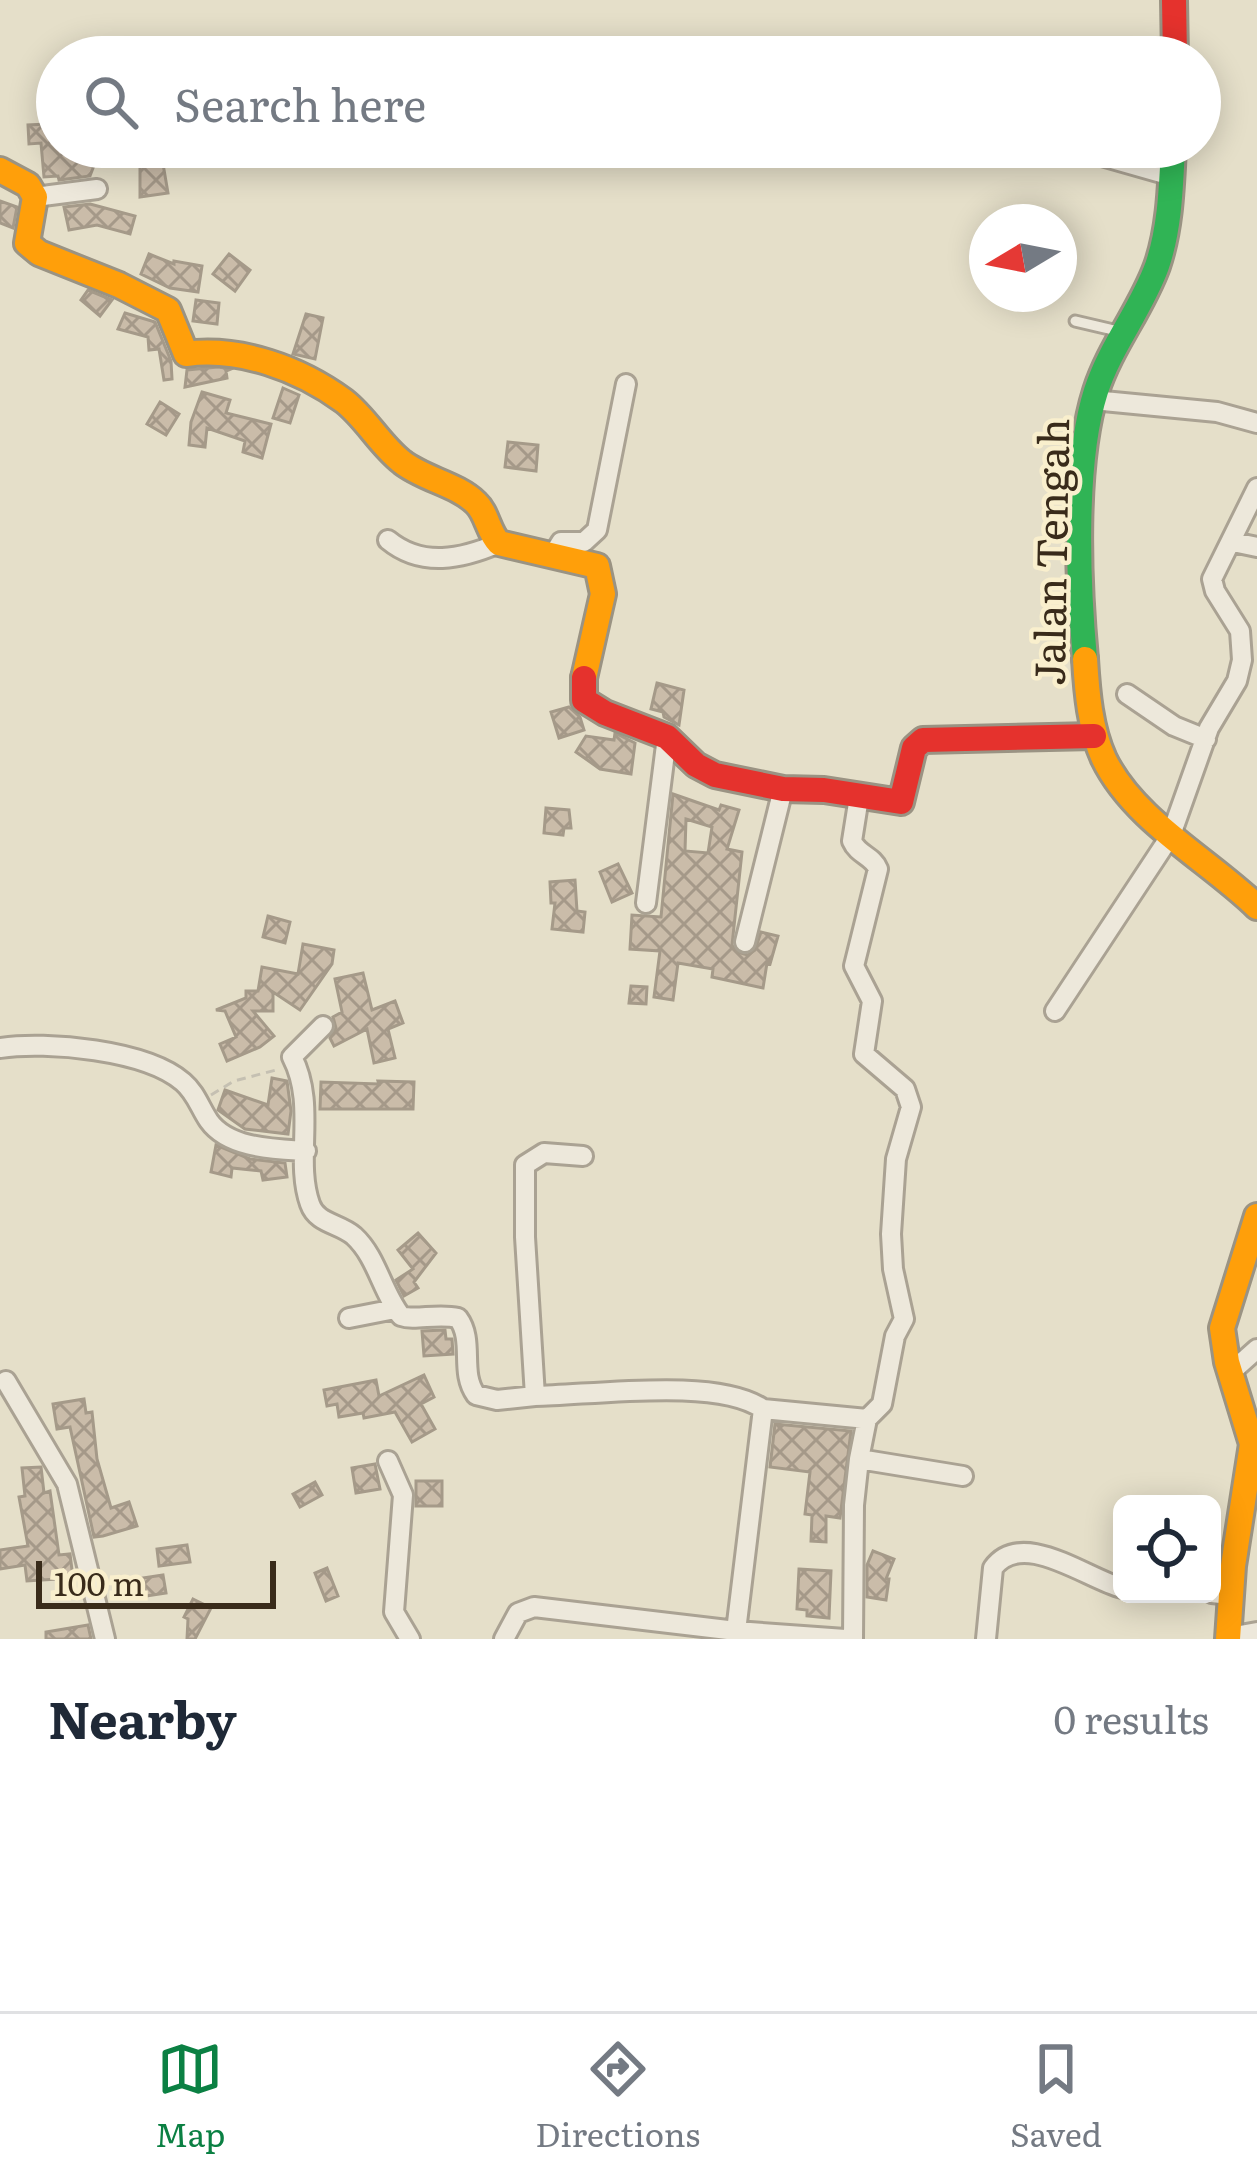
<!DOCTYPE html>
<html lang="en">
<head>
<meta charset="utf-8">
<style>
  :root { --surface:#fff; --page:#f2f2f3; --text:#1f2937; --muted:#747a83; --line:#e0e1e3; --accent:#0b8043 }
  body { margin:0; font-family:Literata,serif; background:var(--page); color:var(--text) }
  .controls { position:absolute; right:36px; bottom:36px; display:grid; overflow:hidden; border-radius:18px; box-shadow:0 6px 30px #0003 }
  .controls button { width:108px; height:108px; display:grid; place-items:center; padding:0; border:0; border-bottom:3px solid var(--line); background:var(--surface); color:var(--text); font:60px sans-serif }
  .compass { position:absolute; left:969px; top:204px; width:108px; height:108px; border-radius:50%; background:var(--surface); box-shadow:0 6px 30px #0003; rotate:260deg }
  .scale { position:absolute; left:36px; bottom:30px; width:240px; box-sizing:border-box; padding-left:12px; border:6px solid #392b1a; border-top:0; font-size:33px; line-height:42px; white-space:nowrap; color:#392b1a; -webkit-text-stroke:9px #f9efcd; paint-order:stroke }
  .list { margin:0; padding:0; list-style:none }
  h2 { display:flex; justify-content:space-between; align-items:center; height:156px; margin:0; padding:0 48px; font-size:51px }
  h2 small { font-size:39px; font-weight:400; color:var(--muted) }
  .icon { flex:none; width:66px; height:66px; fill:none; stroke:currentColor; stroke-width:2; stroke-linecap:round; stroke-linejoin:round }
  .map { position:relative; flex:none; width:1257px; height:1639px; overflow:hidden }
  .search { position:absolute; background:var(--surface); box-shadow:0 6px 30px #0003; left:36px; right:36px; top:36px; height:132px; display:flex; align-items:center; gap:30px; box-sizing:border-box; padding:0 42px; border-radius:66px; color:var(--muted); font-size:45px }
  .sheet { height:372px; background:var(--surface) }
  nav { display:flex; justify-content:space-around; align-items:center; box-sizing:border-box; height:168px; border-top:3px solid var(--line); background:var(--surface); font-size:33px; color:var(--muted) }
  nav a { display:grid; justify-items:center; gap:6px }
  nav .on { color:var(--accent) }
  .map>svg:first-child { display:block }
</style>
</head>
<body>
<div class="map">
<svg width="1257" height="1639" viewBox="0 0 1257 1639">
  <defs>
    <pattern id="building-cross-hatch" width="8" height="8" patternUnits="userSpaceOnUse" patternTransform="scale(3)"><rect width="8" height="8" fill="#cabca9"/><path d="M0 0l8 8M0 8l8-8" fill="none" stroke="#a59989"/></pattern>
  </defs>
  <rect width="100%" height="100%" fill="#e5dfc9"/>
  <path fill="url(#building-cross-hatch)" stroke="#a59a89" stroke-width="3" fill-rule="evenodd" d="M47 124 48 134 57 133V147H101L90 176 59 180 58 176 44 177 41 143 29 144 28 125Z
    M162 158 168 193 140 197V161Z
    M0 201 17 207 13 228 0 223Z
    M90 204 135 216 130 234 97 225 69 230 64 207Z
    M149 254 174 264V261L202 266 198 292 170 288 141 274Z
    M229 254 250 270 235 291 213 274Z
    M88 290 112 300 100 316 81 300Z
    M196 300 219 303 217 324 193 321Z
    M125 313 155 322 171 361 172 379 164 380 159 349 149 350 148 337 118 329Z
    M306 314 323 318 315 359 293 354Z
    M218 367 231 369 226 371 227 378 185 387 187 370Z
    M283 388 299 395 290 423 273 418Z
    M202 392 230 400 226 413 271 424 262 458 243 452 245 441 207 428 205 447 189 445 191 422Z
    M160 402 179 414 166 435 147 424Z
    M508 442 538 445 536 471 505 467Z
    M657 683 684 690 679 725 664 717 663 712 651 709Z
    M569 707 580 717 584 730 559 738 551 712Z
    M615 733 635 743 631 774 600 769 576 752 586 736 614 740Z
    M673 794 719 810 721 805 739 810 727 849 742 852 732 945 737 952 748 955 755 950 761 932 778 936 770 964 767 963 763 988 712 977 713 969 678 963 673 1000 654 997 660 951 630 949 632 915 661 917ZM686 819 712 827 708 853 685 851Z
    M546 808 569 810 571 828H564L563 835 544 833Z
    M618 864 632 893 612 902 600 872Z
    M575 880 577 911 585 912 583 932 552 929 555 903H551L550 882Z
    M268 916 290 922 285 943 263 937Z
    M303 944 334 950 332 964 300 1010 273 992V1011H253L274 1036 260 1047 227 1061 220 1044 236 1037 225 1011 216 1010 246 998V991H258L262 967 298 974Z
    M363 973 372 1010 395 1001 403 1023 388 1029 395 1058 374 1063 367 1029 334 1046 330 1038 336 1028 333 1017 342 1012 335 979Z
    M631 986 647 987 646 1004 629 1003Z
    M272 1078 287 1081 291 1111 288 1134 245 1129 218 1110 225 1090 268 1105Z
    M378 1081 414 1082 413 1109H320L321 1082 379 1084Z
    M216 1145 250 1159 285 1163 287 1177 263 1180 261 1171 232 1168 231 1177 211 1172Z
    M418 1233 436 1253 414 1282 418 1288 404 1296 396 1280 413 1269 398 1250Z
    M445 1330 446 1339H452L453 1354 424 1356 422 1331Z
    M424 1375 434 1397 421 1404 435 1429 412 1442 395 1412 364 1418 363 1413 339 1417 337 1404 327 1406 324 1390 376 1380 379 1396Z
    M84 1399 86 1413 92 1412 97 1459 111 1508 129 1502 137 1526 103 1536 94 1537 70 1427 57 1429 53 1404Z
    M775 1424 851 1431 840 1518 826 1516V1542L811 1541 812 1515 805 1514 810 1472 770 1467Z
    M375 1464 380 1489 356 1493 352 1468Z
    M41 1467 44 1493 50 1491 59 1555 70 1554 73 1578 27 1581 25 1565 0 1569V1550L28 1546 19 1497 25 1496 22 1468Z
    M416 1481H442V1506H416Z
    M315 1482 322 1495 300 1507 293 1494Z
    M187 1545 190 1562 159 1566 157 1549Z
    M873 1551 894 1559 886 1579H889L886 1600 867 1597V1565Z
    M327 1568 338 1596 326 1601 315 1573Z
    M799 1569 831 1571 829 1618 807 1616V1610L797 1609Z
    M163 1575 166 1593 146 1596 143 1578Z
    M193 1599 211 1608 195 1639H187L188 1619 184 1617Z
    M88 1625 91 1639H46V1632Z"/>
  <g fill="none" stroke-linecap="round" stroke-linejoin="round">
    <g stroke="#aaa293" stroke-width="15">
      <path id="lane" d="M1075 321 1122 332"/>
    </g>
    <g stroke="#aaa293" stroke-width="24">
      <path id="street" d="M1070 147 1172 176
        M35 197 97 189
        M1093 400 1217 412 1257 423
        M388 540C422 568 462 559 499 543
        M1233 542 1257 547
        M554 553 561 542H584L597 530 626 384
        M1127 694 1174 726 1206 739
        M646 903 667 737
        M745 942 783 789
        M1055 1011 1171 835 1209 728 1237 681 1242 660 1240 631 1215 591 1212 579 1257 488
        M323 1026 292 1057C317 1105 294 1159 310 1204 317 1224 339 1223 354 1236 377 1257 382 1292 401 1316 415 1321 437 1313 458 1318 475 1341 459 1372 476 1395L497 1400 535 1396C593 1395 718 1377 763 1409L867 1419
        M0 1048C47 1041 146 1050 183 1082 196 1093 200 1108 209 1121 229 1149 276 1149 306 1151
        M349 1318 395 1309
        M1230 1373 1257 1349
        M6 1381 67 1484 105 1639
        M535 1396 525 1237V1165L544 1153 583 1156
        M859 1459 963 1476
        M388 1461 403 1495 394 1612 410 1639
        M1212 1593 1230 1595
        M736 1631 763 1409
        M1229 1637 1257 1632
        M504 1639 518 1613 534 1607 736 1631 845 1639
        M853 1639 854 1505 859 1459 867 1419 882 1404 895 1336 904 1319 893 1269 891 1234 896 1159 911 1107 905 1089 864 1054 872 1001 854 966 878 869C873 856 858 855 852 841L859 797
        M986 1639 993 1568C1022 1528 1087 1579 1122 1588"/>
    </g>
    <g stroke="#9a9383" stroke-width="30">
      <path id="fast" d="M1085 659C1078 583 1073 463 1096 391 1110 347 1141 310 1157 266 1170 228 1171 187 1173 147"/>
    </g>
    <g stroke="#9a9383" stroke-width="30">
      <path id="slow" d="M0 170 28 185 35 197 27 243 39 253 119 285 168 310 186 354C240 347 299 368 344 401 366 418 380 445 402 462 423 479 457 484 476 503 487 513 488 532 499 543L597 566 603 594 584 678
        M1085 659C1087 692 1090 729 1104 759 1134 821 1209 860 1257 907
        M1228 1639 1233 1566 1252 1444 1227 1362 1222 1328 1257 1216"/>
    </g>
    <g stroke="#9a9383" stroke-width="30">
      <path id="jam" d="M1174 0 1175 57
        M584 678V700L605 713 667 737 696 765 715 775 783 789 824 790 901 802 914 748 923 740 1094 736"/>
    </g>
    <path stroke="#c5c0b2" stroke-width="3" stroke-dasharray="9 6" stroke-linecap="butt" d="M211 1095 234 1081 280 1069"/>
    <use href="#lane" stroke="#ede8db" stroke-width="9"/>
    <use href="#street" stroke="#ede8db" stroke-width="18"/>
    <use href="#fast" stroke="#30b455" stroke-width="24"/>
    <use href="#slow" stroke="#ff9f0a" stroke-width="24"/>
    <use href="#jam" stroke="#e5322d" stroke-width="24"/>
  </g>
  <g text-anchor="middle" stroke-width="9" stroke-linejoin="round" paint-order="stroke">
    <g font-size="42" fill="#392b1a" stroke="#f9efcd">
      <text transform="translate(1052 552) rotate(-89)" y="15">Jalan Tengah</text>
    </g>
  </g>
</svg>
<div class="controls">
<button><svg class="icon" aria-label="locate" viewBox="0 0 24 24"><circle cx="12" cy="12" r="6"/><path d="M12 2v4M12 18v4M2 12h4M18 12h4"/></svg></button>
</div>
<svg class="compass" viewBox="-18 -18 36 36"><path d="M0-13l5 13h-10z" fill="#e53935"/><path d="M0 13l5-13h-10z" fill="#747a83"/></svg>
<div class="scale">100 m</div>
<div class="search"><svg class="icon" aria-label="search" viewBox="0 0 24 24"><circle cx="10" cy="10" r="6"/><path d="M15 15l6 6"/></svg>Search here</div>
</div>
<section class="sheet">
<h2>Nearby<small>0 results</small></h2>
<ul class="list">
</ul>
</section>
<nav>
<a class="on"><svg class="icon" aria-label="map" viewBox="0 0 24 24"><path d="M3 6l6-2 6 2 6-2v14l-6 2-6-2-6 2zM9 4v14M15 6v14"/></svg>Map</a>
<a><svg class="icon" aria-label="directions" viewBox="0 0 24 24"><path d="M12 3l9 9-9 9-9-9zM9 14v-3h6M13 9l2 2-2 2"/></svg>Directions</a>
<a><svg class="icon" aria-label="saved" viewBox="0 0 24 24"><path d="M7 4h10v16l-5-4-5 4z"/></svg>Saved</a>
</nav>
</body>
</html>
